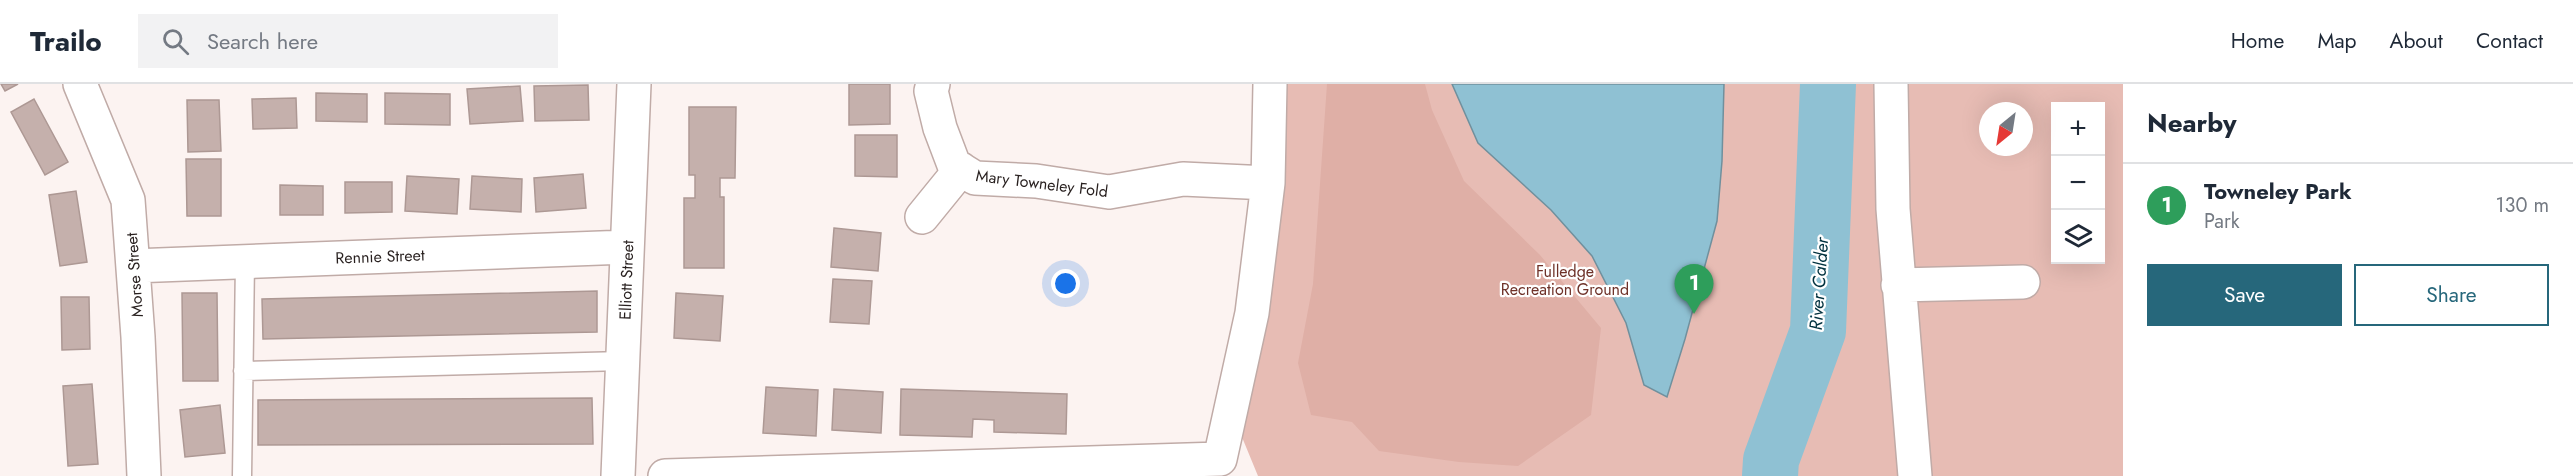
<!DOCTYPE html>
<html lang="en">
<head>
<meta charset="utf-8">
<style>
  :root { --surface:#fff; --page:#f2f2f3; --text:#1f2937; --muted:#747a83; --line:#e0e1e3; --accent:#26677b }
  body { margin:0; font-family:Jost,sans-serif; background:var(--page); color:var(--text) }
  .controls { position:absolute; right:18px; top:18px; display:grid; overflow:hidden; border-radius:0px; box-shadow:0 6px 24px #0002 }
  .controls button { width:54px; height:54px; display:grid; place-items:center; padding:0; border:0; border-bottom:2px solid var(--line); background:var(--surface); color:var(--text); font:30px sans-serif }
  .compass { position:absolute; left:1979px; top:18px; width:54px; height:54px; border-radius:50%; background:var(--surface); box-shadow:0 6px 24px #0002; rotate:210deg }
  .you { position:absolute; left:1066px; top:200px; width:21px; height:21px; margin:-15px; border:4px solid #fff; border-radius:50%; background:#1a73e8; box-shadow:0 0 0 9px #1a73e833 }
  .badge { display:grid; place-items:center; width:39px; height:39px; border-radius:50%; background:var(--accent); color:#fff; font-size:20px; font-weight:700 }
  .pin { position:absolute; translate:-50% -50px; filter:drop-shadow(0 2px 3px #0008) }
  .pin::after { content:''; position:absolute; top:32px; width:21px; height:18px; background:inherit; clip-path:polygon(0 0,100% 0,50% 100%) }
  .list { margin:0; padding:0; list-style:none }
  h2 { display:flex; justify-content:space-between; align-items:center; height:78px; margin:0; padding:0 24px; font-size:26px }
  h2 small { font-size:20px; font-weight:400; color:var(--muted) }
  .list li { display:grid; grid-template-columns:39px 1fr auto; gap:18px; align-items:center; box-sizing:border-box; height:84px; padding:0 24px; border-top:2px solid var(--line) }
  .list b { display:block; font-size:22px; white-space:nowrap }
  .list p { margin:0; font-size:20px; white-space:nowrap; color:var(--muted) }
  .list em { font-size:20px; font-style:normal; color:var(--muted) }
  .actions { display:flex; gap:12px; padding:18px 24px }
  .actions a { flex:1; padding:14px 0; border:2px solid var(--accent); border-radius:0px; text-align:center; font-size:21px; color:var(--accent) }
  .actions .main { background:var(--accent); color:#fff }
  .icon { flex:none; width:33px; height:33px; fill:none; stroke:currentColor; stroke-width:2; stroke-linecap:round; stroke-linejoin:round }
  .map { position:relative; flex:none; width:2123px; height:392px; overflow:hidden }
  header { display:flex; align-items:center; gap:36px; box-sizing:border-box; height:84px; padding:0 30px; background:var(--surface); border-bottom:2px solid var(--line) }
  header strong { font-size:28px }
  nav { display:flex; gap:33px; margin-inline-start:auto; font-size:21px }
  .search { width:420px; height:54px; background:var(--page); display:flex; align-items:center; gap:15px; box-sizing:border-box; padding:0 21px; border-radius:0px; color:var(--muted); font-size:22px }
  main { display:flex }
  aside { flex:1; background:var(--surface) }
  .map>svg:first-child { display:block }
</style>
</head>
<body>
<header>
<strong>Trailo</strong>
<div class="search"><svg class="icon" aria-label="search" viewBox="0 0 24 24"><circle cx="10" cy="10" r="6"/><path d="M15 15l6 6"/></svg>Search here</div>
<nav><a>Home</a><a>Map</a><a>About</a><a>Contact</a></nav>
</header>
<main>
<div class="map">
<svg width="2123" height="392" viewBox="0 0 2123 392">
  <rect width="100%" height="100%" fill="#fcf3f1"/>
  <path fill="#e7bcb4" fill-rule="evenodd" d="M1286 0H2123V392H1258L1237 341 1255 283 1279 143ZM2056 22H2100V176H2056ZM1988 27H2024V63H1988Z"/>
  <path fill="#dfafa6" d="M1327 0H1425L1432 26 1464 97 1540 171 1601 244 1591 331 1518 382 1459 378 1379 367 1352 338 1311 331 1298 279 1313 200Z"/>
  <path fill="#8fc1d3" stroke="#70909d" stroke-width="1.5" d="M1452 0H1724L1722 77 1717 137 1685 255 1667 313 1644 301 1626 239 1592 172 1551 126 1478 59Z"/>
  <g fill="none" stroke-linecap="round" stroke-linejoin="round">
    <path stroke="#8fc1d3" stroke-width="56" d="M1770 392 1771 376 1818 247 1828 0"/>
  </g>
  <path fill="#c5b0ac" stroke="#ad9894" stroke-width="1.5" d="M1 0H18L5 7Z
    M849 0H890V40L849 41Z
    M588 1 589 36 535 37 534 2Z
    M520 2 523 37 470 40 467 5Z
    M316 9 367 10V38L316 37Z
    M385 9 450 10V41L385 40Z
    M296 14 297 44 253 45 252 15Z
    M34 15 68 78 45 91 11 28Z
    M187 16H219L221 67 188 68Z
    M689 23H736L735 94H720V113H724V184H684V114H695V91H689Z
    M855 51H897V93L855 92Z
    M186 75H221V132H187Z
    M583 90 586 124 536 128 534 94Z
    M407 92 459 95 457 130 405 127Z
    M472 92 522 95 521 128 470 125Z
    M345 98H392V128L345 129Z
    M280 101 323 102V131H280Z
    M76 107 87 178 60 182 49 111Z
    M834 144 881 149 878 187 831 183Z
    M833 195 872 197 869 240 830 238Z
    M597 207V248L263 255 262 215Z
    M182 209H217L218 297H183Z
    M676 209 723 212 720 257 674 254Z
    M61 213H89L90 265 62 266Z
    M92 300 98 380 68 382 63 302Z
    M766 303 818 306 816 352 763 349Z
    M834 305 883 308 881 349 832 346Z
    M901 305 1067 310 1066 350 994 348V336L973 335 972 353 900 351Z
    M592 314 593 360 258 361V316Z
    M220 321 225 369 185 373 180 326Z"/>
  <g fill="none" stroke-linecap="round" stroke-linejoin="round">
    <g stroke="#c0aba7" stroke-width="21">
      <path id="lane" d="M243 287 623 277
        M242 392 245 177"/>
    </g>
    <g stroke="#c0aba7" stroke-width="36">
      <path id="street" d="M80 0 128 116 138 253 144 392
        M933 0 931 7 940 44 954 81 975 94 1036 97 1109 108 1183 95 1268 99
        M1891 0 1893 125 1915 392
        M922 133 961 85
        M133 182 627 163
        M1898 201 2023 198
        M1220 375 1252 229 1268 99 1270 0
        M618 392 634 0
        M665 392 1220 375"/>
    </g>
    <use href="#lane" stroke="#fff" stroke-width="18"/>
    <use href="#street" stroke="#fff" stroke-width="33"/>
  </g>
  <g text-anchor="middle" stroke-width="4.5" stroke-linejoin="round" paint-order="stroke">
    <g font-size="16" fill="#271f1e" stroke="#fff">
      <text transform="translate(1042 99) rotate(7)" y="6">Mary Towneley Fold</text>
      <text transform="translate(380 172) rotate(-2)" y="6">Rennie Street</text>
      <text transform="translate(134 191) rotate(-94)" y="6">Morse Street</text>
      <text transform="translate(626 196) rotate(-88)" y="6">Elliott Street</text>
    </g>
    <g font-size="16" fill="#6e3128" stroke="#fff">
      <text x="1565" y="193">Fulledge<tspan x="1565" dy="18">Recreation Ground</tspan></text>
    </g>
    <g font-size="18" font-style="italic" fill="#01313e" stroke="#fff">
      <text transform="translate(1819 200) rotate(-86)" y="6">River Calder</text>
    </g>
  </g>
</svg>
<div class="controls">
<button>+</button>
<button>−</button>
<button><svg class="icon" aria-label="layers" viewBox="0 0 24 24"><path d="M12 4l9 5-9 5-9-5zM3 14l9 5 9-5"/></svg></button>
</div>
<svg class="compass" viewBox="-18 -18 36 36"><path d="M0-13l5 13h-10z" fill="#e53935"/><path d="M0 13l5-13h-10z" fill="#747a83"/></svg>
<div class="you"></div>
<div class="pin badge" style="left:1694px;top:230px;background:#2e9e5b">1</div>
</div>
<aside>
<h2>Nearby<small></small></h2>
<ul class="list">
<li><span class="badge" style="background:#2e9e5b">1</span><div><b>Towneley Park</b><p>Park</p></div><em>130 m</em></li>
</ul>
<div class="actions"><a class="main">Save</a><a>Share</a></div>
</aside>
</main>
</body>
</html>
